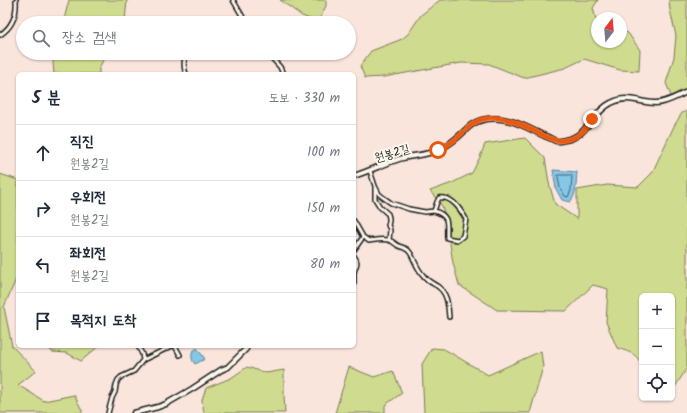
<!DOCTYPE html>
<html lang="ko">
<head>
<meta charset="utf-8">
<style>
  :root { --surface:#fff; --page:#f2f2f3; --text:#1f2937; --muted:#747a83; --line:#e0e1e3 }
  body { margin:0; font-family:Kalam,"Poor Story",sans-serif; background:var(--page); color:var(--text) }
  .controls { position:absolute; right:12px; bottom:12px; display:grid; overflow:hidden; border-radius:6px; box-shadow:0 1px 3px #0004 }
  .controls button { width:36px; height:36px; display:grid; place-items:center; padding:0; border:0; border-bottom:1px solid var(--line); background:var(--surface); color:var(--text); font:20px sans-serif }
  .compass { position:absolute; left:591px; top:12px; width:36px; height:36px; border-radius:50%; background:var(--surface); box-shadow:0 1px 3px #0004; rotate:16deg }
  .stop { position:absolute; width:12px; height:12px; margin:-9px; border:3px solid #ea580c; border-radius:50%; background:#fff }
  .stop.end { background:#ea580c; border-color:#fff; box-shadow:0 1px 4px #0008 }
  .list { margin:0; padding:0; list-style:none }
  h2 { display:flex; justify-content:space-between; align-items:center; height:52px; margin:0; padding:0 16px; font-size:17px }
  h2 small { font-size:13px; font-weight:400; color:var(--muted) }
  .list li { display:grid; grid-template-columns:26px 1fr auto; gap:12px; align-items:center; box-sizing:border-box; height:56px; padding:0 16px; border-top:1px solid var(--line) }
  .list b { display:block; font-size:15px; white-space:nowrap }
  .list p { margin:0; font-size:13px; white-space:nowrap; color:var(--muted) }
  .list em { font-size:13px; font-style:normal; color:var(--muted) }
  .icon { flex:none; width:22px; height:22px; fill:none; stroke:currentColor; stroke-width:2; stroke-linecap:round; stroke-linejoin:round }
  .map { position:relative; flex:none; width:687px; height:413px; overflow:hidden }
  .search { position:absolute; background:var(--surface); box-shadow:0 1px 3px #0004; left:16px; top:16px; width:340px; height:44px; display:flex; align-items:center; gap:10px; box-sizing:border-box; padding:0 14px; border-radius:22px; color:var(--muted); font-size:15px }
  .panel { position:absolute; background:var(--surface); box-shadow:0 1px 3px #0004; left:16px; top:72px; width:340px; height:276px; border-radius:6px }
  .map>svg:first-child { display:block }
</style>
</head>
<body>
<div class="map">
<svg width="687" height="413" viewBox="0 0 687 413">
  <rect width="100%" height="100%" fill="#fae5dc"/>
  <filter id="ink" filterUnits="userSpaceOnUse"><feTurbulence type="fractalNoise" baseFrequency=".025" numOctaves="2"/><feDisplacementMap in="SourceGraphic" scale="8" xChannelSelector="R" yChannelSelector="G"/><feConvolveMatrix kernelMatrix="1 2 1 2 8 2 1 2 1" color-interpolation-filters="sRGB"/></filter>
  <g filter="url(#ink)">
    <path fill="#cfdb8e" stroke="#767c55" d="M69 0H127L125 21 124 23H63Z
      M280 0H326V6L318 22 302 16Z
      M440 0H598L593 8 597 23V42H621V30L628 33 640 50 639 71 620 70 584 59 565 68 524 78 489 64 461 63 384 77 365 78 360 66 371 51 402 39 408 34 421 15Z
      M669 0H687V89L671 96 666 83 674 57 676 36 670 10Z
      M55 53H107L99 68V74H54L53 63Z
      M687 111V368L675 387 672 389V296H642V369C640 354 629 352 617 348L606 322 608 289 593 285 566 311 497 310 459 285 453 263 447 224 442 206 430 191 452 183 472 173 480 157 485 144 525 138 545 158 549 183 555 204 577 219V190L607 185 638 187 652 173 674 126 682 113Z
      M0 174 18 180V277H17L4 307 12 346 36 371 18 385 44 401 74 395 82 410V413H0Z
      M48 346H99L81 361 67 353 52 352Z
      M432 348 444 349 488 375 541 351 543 367 530 413H424L422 364Z
      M247 367 266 373 284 370V395L285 413H204L202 400 206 388 231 378Z
      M349 367 374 377 393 371 402 393 385 405V413H335Z"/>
    <path fill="#86c6e7" stroke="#5c8296" d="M553 170 577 172C576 181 577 195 570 202L562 200 556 189Z
      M197 348 205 359 195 364C191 360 192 357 192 352Z"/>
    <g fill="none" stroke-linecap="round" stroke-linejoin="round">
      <path stroke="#46606d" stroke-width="1" d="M558 175H571L572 176 571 190 568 197 565 196 560 188 558 177Z"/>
      <g stroke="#1c1c1c" stroke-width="6">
        <path id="minor" d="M233 0 244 19 243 23
          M0 35C12 27 17 14 16 0
          M267 53 280 67 283 74
          M186 74C183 66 184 61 186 53
          M370 171 375 186V199L380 207 388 214 389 218V221L388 225 390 230 389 240
          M375 186 379 194 384 198 391 203 409 209 425 212 434 211 437 202 439 198C452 196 460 209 466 219L463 236 458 240 447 238C446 225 451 216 434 211
          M354 221 363 237 354 250
          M363 237 369 241C376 240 385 238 391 241 394 242 396 245 399 246 404 248 408 248 411 254 415 261 417 269 423 275 427 281 432 283 437 286 448 293 448 306 449 317
          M354 256C360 264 355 265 354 273 354 276 354 280 354 283
          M138 346 142 354 143 360
          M175 346 180 355
          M108 413 112 398 115 392 116 385 118 380 121 377 134 371 143 360 172 346"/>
      </g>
      <g stroke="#1c1c1c" stroke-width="7">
        <path id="secondary" d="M354 176C369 171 384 164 399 159 412 155 425 156 438 150 445 147 452 142 458 137 466 130 472 122 482 120 506 114 525 127 545 136 549 137 553 140 556 141 559 142 563 140 565 140 589 136 591 113 611 103 628 94 639 103 656 103 667 103 677 96 687 92
          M134 413 158 407 166 404 192 389 221 370 228 367 246 349 247 346"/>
      </g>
      <use href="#minor" stroke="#fbf7ec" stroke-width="3"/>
      <use href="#secondary" stroke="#fbf7ec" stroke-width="4"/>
    </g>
  </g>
  <g fill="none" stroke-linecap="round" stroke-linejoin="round" filter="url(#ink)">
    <path stroke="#ea580c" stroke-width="5" d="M438 150C445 147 451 143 456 139 468 129 472 120 489 118 514 116 533 133 555 140 558 141 561 141 564 140 577 139 586 130 592 119"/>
  </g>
  <g text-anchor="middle" stroke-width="4" stroke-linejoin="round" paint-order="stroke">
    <g font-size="12" fill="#1c1c1c" stroke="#fbf7ec">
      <text transform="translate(392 153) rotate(-17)" y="4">원봉2길</text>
    </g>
  </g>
</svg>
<div class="controls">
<button>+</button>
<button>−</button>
<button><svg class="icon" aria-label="locate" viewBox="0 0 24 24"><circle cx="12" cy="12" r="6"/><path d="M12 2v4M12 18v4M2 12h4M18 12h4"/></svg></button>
</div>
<svg class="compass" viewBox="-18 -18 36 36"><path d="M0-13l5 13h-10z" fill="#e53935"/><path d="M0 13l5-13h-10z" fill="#747a83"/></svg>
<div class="stop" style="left:438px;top:150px"></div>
<div class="stop end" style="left:592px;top:119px"></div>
<div class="search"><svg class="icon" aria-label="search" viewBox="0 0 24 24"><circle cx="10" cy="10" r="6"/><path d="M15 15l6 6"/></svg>장소 검색</div>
<section class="panel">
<h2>5 분<small>도보 · 330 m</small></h2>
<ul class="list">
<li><svg class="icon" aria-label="ahead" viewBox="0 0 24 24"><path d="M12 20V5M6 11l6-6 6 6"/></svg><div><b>직진</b><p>원봉2길</p></div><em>100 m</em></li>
<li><svg class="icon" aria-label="right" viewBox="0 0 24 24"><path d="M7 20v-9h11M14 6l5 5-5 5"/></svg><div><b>우회전</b><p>원봉2길</p></div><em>150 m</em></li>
<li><svg class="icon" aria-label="left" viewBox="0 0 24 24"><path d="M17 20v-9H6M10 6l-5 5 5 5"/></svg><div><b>좌회전</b><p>원봉2길</p></div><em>80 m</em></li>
<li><svg class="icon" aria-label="arrive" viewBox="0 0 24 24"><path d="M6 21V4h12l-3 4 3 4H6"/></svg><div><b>목적지 도착</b></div></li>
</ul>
</section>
</div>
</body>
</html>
